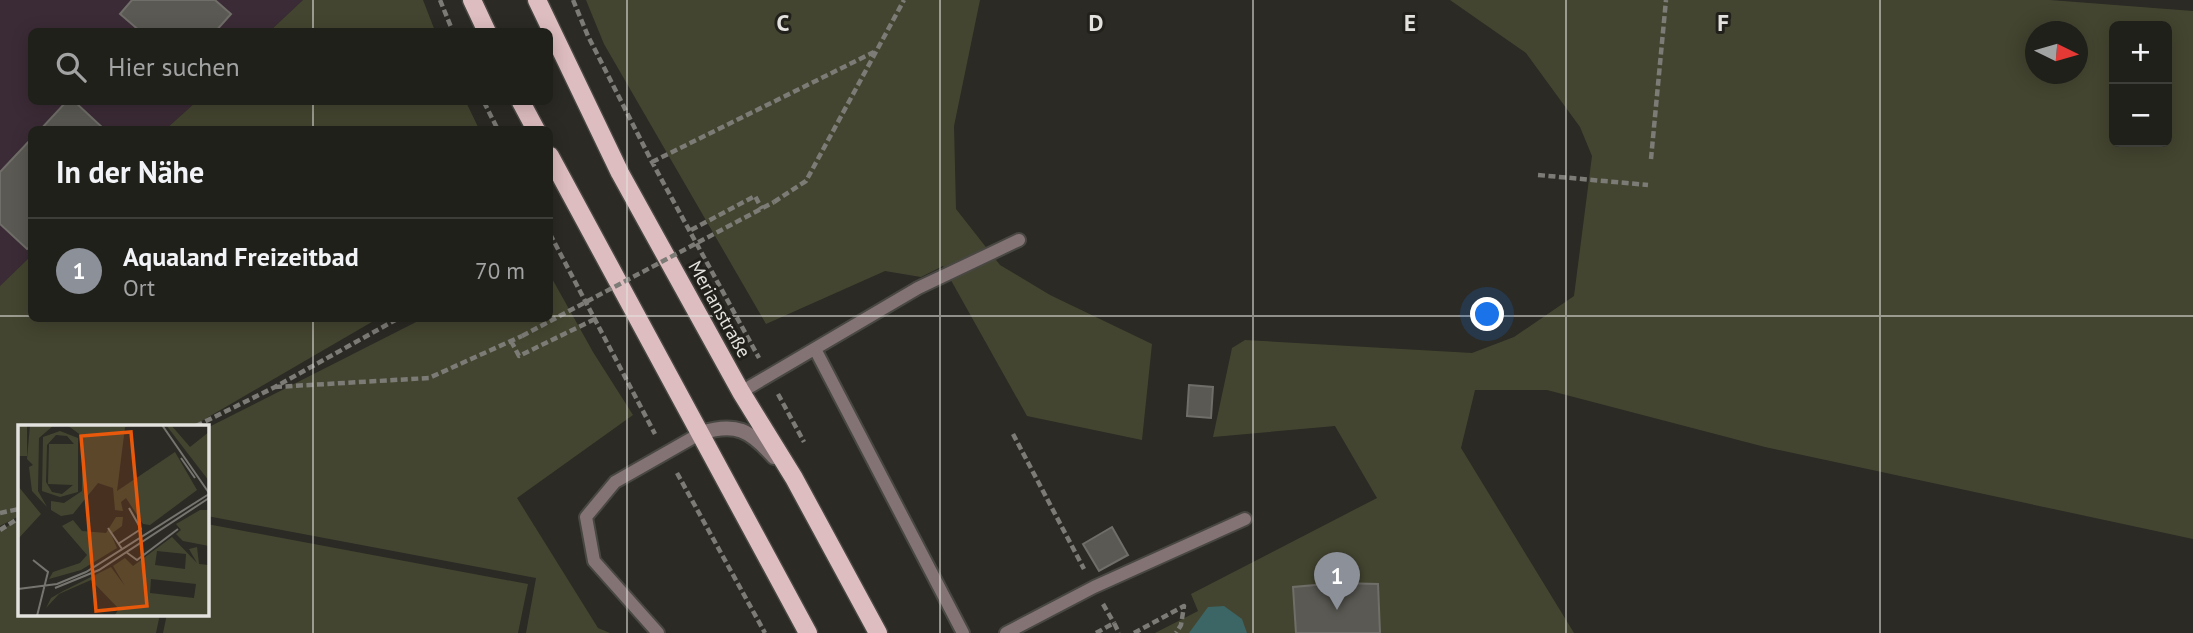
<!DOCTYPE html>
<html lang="de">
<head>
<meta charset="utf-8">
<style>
  :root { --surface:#20201b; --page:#282824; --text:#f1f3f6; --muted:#a2a3a3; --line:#3d3e3a; --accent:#8c9099 }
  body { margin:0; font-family:"PT Sans",sans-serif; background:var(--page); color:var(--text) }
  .controls { position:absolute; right:21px; top:21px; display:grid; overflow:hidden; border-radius:10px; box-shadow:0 4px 18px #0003 }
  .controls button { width:63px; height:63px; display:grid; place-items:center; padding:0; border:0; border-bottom:2px solid var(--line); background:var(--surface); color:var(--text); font:35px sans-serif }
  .compass { position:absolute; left:2025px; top:21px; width:63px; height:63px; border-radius:50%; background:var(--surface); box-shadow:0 4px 18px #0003; rotate:95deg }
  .you { position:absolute; left:1488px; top:315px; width:24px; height:24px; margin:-18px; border:5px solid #fff; border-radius:50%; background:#1a73e8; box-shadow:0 0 0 10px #1a73e833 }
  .badge { display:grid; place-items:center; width:46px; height:46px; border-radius:50%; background:var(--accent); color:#fff; font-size:23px; font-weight:700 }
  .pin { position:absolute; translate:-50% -58px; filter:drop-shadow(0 2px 4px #0008) }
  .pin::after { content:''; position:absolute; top:37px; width:24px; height:21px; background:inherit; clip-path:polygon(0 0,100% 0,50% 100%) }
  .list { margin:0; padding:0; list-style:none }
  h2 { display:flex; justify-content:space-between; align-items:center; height:91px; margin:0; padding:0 28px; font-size:30px }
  h2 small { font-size:23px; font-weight:400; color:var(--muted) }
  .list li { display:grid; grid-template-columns:46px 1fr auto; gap:21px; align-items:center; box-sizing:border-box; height:105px; padding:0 28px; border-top:2px solid var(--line) }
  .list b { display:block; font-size:26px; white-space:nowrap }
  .list p { margin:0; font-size:23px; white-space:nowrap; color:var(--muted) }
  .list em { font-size:23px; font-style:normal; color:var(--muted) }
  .icon { flex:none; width:38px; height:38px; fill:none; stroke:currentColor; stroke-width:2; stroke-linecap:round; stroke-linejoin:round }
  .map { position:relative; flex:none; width:2193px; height:633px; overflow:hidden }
  .search { position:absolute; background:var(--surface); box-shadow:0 4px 18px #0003; left:28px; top:28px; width:525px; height:77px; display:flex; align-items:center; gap:18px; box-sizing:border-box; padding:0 24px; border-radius:10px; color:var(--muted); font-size:26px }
  .panel { position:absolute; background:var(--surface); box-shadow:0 4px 18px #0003; left:28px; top:126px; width:525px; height:196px; border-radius:10px }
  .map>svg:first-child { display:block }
</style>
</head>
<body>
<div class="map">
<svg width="2193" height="633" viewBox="0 0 2193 633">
  <rect width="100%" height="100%" fill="#2b2a24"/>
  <path fill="#3b2b36" d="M0 0H303L270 31 32 32V102H196L166 129 32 130 31 256 0 286Z"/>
  <path fill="#444530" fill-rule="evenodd" d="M303 0H423L435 31H270Z
    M586 0H980L954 126 956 209 1000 265 1050 295 1152 344 1142 440 1027 416 943 266 921 277 885 271 766 324 604 44Z
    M1450 0H2050L2193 11V539L1765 447 1547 390H1475L1461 448 1574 633H1155L1198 611 1191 594 1377 498 1335 426 1213 437 1232 348 1245 340 1472 353 1514 337 1574 296 1592 156 1580 127 1526 53ZM2114 26H2167V142H2114ZM2036 32H2078V74H2036Z
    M196 102H466L479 129H166Z
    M31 256 32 318 377 319 193 426H19V516L0 526V286Z
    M550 275 593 352 633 415 517 498 598 628 610 633H526L536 578 207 516V428L422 319 550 318Z
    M19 519V614H160L156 633H0V531Z
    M207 524 528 584 518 633H163L167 614H206Z"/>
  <path fill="#3c6565" d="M1224 606 1242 619 1247 633H1189L1208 607Z"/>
  <path fill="#5a5953" stroke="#706e68" stroke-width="2" d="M132 0H215L231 14 215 32H141L120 14Z
    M66 102H75L105 130H40Z
    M32 138V245L27 249 0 224V172Z
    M1189 385 1213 387 1211 418 1187 416Z
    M1112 527 1128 555 1099 571 1083 544Z
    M1339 583 1378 584 1380 633H1296L1293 587Z"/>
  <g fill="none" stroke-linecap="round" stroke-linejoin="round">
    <g stroke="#484742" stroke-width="16">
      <path id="service" d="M815 349 963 633
        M741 392 918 288 1019 240
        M658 633 594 561 586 517 615 482 701 433
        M1006 633 1094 587 1245 519"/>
    </g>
    <g stroke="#484742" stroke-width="18">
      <path id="minor" d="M701 433C736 422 750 430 774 457"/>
    </g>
    <g stroke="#484742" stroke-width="21">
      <path id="primary" d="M472 0 487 32
        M537 0 620 173 741 392 794 478 878 633
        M521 102 536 130
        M550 156 808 633"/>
    </g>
    <path stroke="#7c7b76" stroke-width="4.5" stroke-dasharray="7 3.5" stroke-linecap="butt" d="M440 0 453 32
      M573 0 588 36 652 162 759 358
      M484 102 498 130
      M1651 159 1666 0
      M652 162 874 52
      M1538 175 1648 185
      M774 202 806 181 904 0
      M691 230 755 196 762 209
      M550 234 655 434
      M511 341 519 356 595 319
      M275 387 429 378 522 336
      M778 394 804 442
      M196 426 275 387 399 318
      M1013 434 1084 569
      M677 473 765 633
      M0 513 19 509
      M0 530 19 518
      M1103 604 1114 623
      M1096 633 1114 623 1119 633
      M1134 633 1184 606 1181 625 1176 633"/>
    <use href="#service" stroke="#837375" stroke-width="12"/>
    <use href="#minor" stroke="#837375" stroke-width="14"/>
    <use href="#primary" stroke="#debdc0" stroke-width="18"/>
    <path stroke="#7c7b76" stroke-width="4.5" stroke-dasharray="7 3.5" stroke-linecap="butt" d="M522 336 774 202"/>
  </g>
  <path fill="none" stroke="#e3e2de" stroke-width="2" stroke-opacity="0.55" d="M313 0V32M627 0V633M940 0V633M1253 0V633M1566 0V633M1880 0V633M313 102V130M0 316H32M550 316H2193M313 318V633"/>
  <g text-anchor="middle" stroke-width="6" stroke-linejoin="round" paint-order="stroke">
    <g font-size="19" fill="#e3e2de" stroke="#21201a">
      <text transform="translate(720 309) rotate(61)" y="7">Merianstraße</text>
    </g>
  </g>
  <g transform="translate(18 425)">
    <rect width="191" height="191" fill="#2b2a24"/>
    <path d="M0 0H9V31H0ZM12 0H36L21 13 20 66 29 82 14 66 11 42 15 40 9 34ZM49 0H111L107 2 99 66 157 27 179 65 132 100 125 99 108 73 103 77 105 86 97 85 95 63 80 58 55 89 43 91 33 85V76L46 78 64 66V11ZM148 0H153L172 22 191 7V56ZM42 6 60 13V67L42 72 24 66 25 12ZM38 10 49 11 56 19H31L30 59 55 60 44 69 34 67 28 57 29 20ZM0 61 23 89 0 114ZM182 85H191V121L165 116 158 109 163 105 158 99ZM98 92H105L104 101 93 109 99 123 63 145 31 154 35 147 62 138 69 130 44 101 55 95 64 106 88 108ZM154 112 179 138 171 124 179 122 181 139 191 140V191H96L101 184 73 155 41 169 28 183 33 173 45 166 93 142 107 161 95 141 107 133 115 141ZM139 126 168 129 167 144 137 140ZM133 154 178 159 176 173 132 168Z" fill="#444530" fill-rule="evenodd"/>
    <path fill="none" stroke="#75746e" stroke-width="2" d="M144 0 191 68M163 33 177 53M90 103 104 124M100 119 123 104 111 83M108 127 119 135 160 104M15 135 30 147 19 191M37 163 81 145 191 73M0 164 39 159 68 147 191 69"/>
    <path fill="#e8590c" fill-opacity="0.15" stroke="#e8590c" stroke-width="3.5" d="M113 7 129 181 78 186 63 11Z"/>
    <rect width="191" height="191" fill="none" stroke="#e3e2de" stroke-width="3.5"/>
  </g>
  <g font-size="23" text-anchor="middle" font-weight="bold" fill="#e3e2de" stroke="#21201a" stroke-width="6" stroke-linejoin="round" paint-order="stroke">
    <text x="783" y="31">C</text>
    <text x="1096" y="31">D</text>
    <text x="1410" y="31">E</text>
    <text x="1723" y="31">F</text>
  </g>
</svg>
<div class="controls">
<button>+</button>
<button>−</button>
</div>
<svg class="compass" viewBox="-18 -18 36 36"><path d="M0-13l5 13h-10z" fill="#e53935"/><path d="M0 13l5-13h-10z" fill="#a2a3a3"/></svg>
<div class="you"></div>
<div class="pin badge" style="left:1337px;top:610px">1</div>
<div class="search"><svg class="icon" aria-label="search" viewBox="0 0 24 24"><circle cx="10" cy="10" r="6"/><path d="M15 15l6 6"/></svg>Hier suchen</div>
<section class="panel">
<h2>In der Nähe<small></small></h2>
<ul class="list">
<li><span class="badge">1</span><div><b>Aqualand Freizeitbad</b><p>Ort</p></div><em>70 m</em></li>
</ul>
</section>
</div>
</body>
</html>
